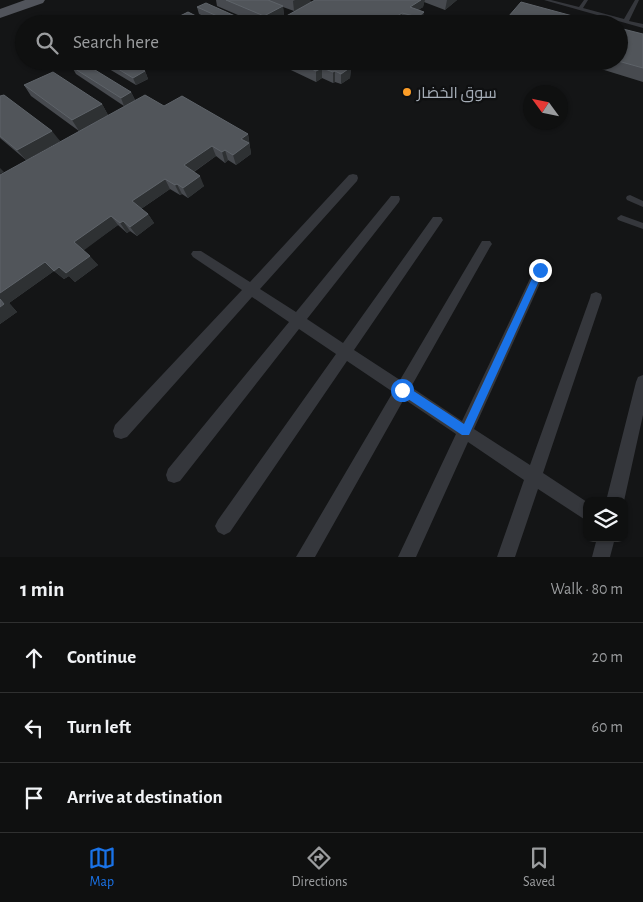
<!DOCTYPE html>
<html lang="en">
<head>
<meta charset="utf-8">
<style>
  :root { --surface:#0f1010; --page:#1d1e1e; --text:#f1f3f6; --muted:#9b9d9f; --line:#2f3030; --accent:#1a73e8 }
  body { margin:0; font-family:"Alegreya Sans",Cairo,sans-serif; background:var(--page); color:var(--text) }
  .controls { position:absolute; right:15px; bottom:15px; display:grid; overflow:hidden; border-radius:10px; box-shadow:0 1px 4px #0004 }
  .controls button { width:45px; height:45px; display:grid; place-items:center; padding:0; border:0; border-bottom:1px solid var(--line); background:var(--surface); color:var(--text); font:25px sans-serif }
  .compass { position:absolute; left:523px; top:85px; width:45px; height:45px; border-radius:50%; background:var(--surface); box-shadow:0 1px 4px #0004; rotate:303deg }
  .stop { position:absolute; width:15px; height:15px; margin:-11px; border:4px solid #1a73e8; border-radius:50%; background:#fff }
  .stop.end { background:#1a73e8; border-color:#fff; box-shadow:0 1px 5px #0008 }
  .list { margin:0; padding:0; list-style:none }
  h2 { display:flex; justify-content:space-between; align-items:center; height:65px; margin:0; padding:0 20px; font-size:21px }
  h2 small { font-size:16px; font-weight:400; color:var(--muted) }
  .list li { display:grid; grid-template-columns:32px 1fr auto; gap:15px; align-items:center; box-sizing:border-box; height:70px; padding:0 20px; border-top:1px solid var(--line) }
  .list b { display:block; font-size:19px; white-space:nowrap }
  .list em { font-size:16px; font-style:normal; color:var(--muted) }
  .icon { flex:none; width:28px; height:28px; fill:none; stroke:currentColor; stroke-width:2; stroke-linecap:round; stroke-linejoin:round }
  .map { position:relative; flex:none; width:643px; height:557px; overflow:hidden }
  .search { position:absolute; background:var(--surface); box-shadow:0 1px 4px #0004; left:15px; right:15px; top:15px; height:55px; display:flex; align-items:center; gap:12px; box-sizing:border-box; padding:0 18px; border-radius:28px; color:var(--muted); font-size:19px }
  .sheet { height:275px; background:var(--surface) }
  nav { display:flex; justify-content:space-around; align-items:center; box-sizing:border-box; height:70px; border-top:1px solid var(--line); background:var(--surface); font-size:14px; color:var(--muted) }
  nav a { display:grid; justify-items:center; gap:2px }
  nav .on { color:var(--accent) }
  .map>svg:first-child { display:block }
</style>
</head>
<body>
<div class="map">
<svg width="643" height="557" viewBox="0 0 643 557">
  <rect width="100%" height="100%" fill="#141516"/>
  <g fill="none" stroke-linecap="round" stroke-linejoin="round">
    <path fill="#35373c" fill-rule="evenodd" d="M544 0H551L579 7 584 0H588L583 8 624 19 635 0H639L629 21 643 24V28Z
      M630 195 643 201V207L627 200 626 198 627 196Z
      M621 215 643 223V229L618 220 617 218Z"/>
    <path fill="#35373c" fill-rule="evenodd" d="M353 174 357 175 358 178 357 181 260 289 296 312 391 196H399L400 199 399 202 307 319 343 343 433 217H441L443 220 441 223 354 350 400 380 482 241H490L492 244 490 247 411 387 462 421 536 266 540 265 544 266 546 270 474 429 530 465 590 298 591 294 596 292 601 294 602 298 543 473 587 502V521L538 489 515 557H497L524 480 468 442 416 557H398L456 434 404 399 315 557H296L393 392 347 361 230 532 224 535 218 532 215 526 218 520 336 354 299 329 180 481 174 483 168 481 166 475 168 469 289 322 252 297 127 437 121 439 115 437 113 431 115 425 242 290 193 257 191 254 193 251H201L250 282 349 175Z
      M643 375V415L624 501H606L636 382 638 377Z
      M597 538H615L610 557H592Z"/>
    <path fill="#51545b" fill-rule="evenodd" d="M25 0H45L43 3 0 18V9Z"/>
  </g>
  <path fill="#474a4f" d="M216 0H310L311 2 294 11 283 7 284 16 271 24H259L217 6Z
    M315 0H457L445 10 424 2 423 7 418 10 422 23 420 24H272Z
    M197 7 253 24H220L199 14Z
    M188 12 212 24H164Z
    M643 34V82L588 65 565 67 558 61H619Z
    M98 61H127L145 71 148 79 136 85 99 63Z
    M145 61H163L158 64H150Z
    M272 61H346L343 63 351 67 350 78 341 84 335 82 333 83 322 78 316 82Z
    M358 61H372L368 64Z
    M72 67 131 92 135 100 124 106 76 74Z
    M24 85 102 104 108 115 79 131 31 96Z
    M0 96 60 141 26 160 0 138Z
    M164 106 248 134 251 154 236 165 228 160 225 163 216 156 194 172 204 186 188 198 182 194 180 195 170 189 141 209 148 214 154 223 137 236 130 231 127 233 118 225 83 250 98 265 75 282 69 276 64 279 54 271 9 303 17 312 0 324V175Z"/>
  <path fill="#2e3133" d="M295 0H310L311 2 294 11 293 1Z
    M421 0H425L423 7 411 15 410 7Z
    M447 0H457L445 10Z
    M283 6 284 16 271 24H265L264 16Z
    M424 12 422 23 420 24H417L418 17Z
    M402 13 400 23 387 24V23Z
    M185 20 186 24H178Z
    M157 61H163L158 64Z
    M351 67 350 78 341 84V74Z
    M322 68V78L316 82V71Z
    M145 71 148 79 136 85 133 78Z
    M335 71V82L333 83V72Z
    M131 92 135 100 124 106 121 98Z
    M102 104 108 115 79 131 72 120Z
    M52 131 60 141 26 160 17 150Z
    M248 134 251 154 236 165 233 155 241 139Z
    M212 146 216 156 189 175 184 165Z
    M225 150 228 160 225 163 222 152Z
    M0 168 4 172 0 174Z
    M200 176 204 186 188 198 183 188Z
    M165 179 170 189 138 211 132 201Z
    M177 184 182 194 180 195 175 185Z
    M148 214 154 223 137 236 130 227Z
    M111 216 118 225 83 251 74 242Z
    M123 221 130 231 127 233 120 223Z
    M90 256 98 265 75 282 69 276 64 279 54 271 9 303 17 312 0 324V293L45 262 59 267Z"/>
  <path fill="#51555a" stroke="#5e6369" d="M226 0H268L283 6 264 16Z
    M315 0H421L410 7 424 12 418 17 402 13 387 23 388 24H272Z
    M521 2 602 24H502Z
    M206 3 253 24H235L197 7Z
    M188 12 212 24H193L185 20 178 24H164Z
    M619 28 643 34V68L618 61H619Z
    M105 61H127L145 71 133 78Z
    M294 61H338L351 67 341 74 335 71 333 72 322 68 316 71Z
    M82 62 131 92 121 98 72 67Z
    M53 72 102 104 72 120 24 85Z
    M4 95 52 131 17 150 0 136V96Z
    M145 95 164 106 182 96 248 134 241 139 249 143 233 155 225 150 222 152 212 146 184 165 200 176 183 188 177 184 175 185 165 179 132 201 148 214 130 227 123 221 120 223 111 216 74 242 90 256 66 273 59 267 54 271 45 262 0 293V175Z
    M0 299 4 304 0 307Z"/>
  <path fill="#1a73e8" d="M540 267 544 270 469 435H462L399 393V386H406L464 424 536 270Z"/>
  <circle fill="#fc9d27" stroke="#0f1011" stroke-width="2" cx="407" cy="92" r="5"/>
  <g text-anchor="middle" stroke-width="4.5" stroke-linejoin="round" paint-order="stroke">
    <g font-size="16" fill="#a5adb7" stroke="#0f1011" text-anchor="start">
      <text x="417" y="98">سوق الخضار</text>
    </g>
  </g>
</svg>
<div class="controls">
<button><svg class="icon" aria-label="layers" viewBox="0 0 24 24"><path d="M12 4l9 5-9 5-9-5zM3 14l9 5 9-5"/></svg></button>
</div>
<svg class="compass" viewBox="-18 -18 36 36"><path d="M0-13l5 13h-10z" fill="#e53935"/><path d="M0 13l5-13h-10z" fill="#9b9d9f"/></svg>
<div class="stop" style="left:402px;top:390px"></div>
<div class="stop end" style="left:540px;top:270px"></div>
<div class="search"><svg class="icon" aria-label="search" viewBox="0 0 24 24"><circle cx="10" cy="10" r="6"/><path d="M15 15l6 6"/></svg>Search here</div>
</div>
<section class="sheet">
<h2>1 min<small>Walk · 80 m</small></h2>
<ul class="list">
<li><svg class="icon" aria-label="ahead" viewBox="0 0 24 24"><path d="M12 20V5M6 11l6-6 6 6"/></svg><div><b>Continue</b></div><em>20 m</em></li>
<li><svg class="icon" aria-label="left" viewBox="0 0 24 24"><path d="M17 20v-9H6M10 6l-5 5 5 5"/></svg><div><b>Turn left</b></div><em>60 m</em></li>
<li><svg class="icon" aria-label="arrive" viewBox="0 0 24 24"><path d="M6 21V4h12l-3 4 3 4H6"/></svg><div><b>Arrive at destination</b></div></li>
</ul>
</section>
<nav>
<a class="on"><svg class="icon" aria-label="map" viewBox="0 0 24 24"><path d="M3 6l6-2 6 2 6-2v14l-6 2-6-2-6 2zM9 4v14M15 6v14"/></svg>Map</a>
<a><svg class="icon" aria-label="directions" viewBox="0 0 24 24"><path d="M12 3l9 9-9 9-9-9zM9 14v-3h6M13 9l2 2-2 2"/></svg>Directions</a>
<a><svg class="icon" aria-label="saved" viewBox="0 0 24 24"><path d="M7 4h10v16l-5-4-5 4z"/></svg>Saved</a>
</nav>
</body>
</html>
